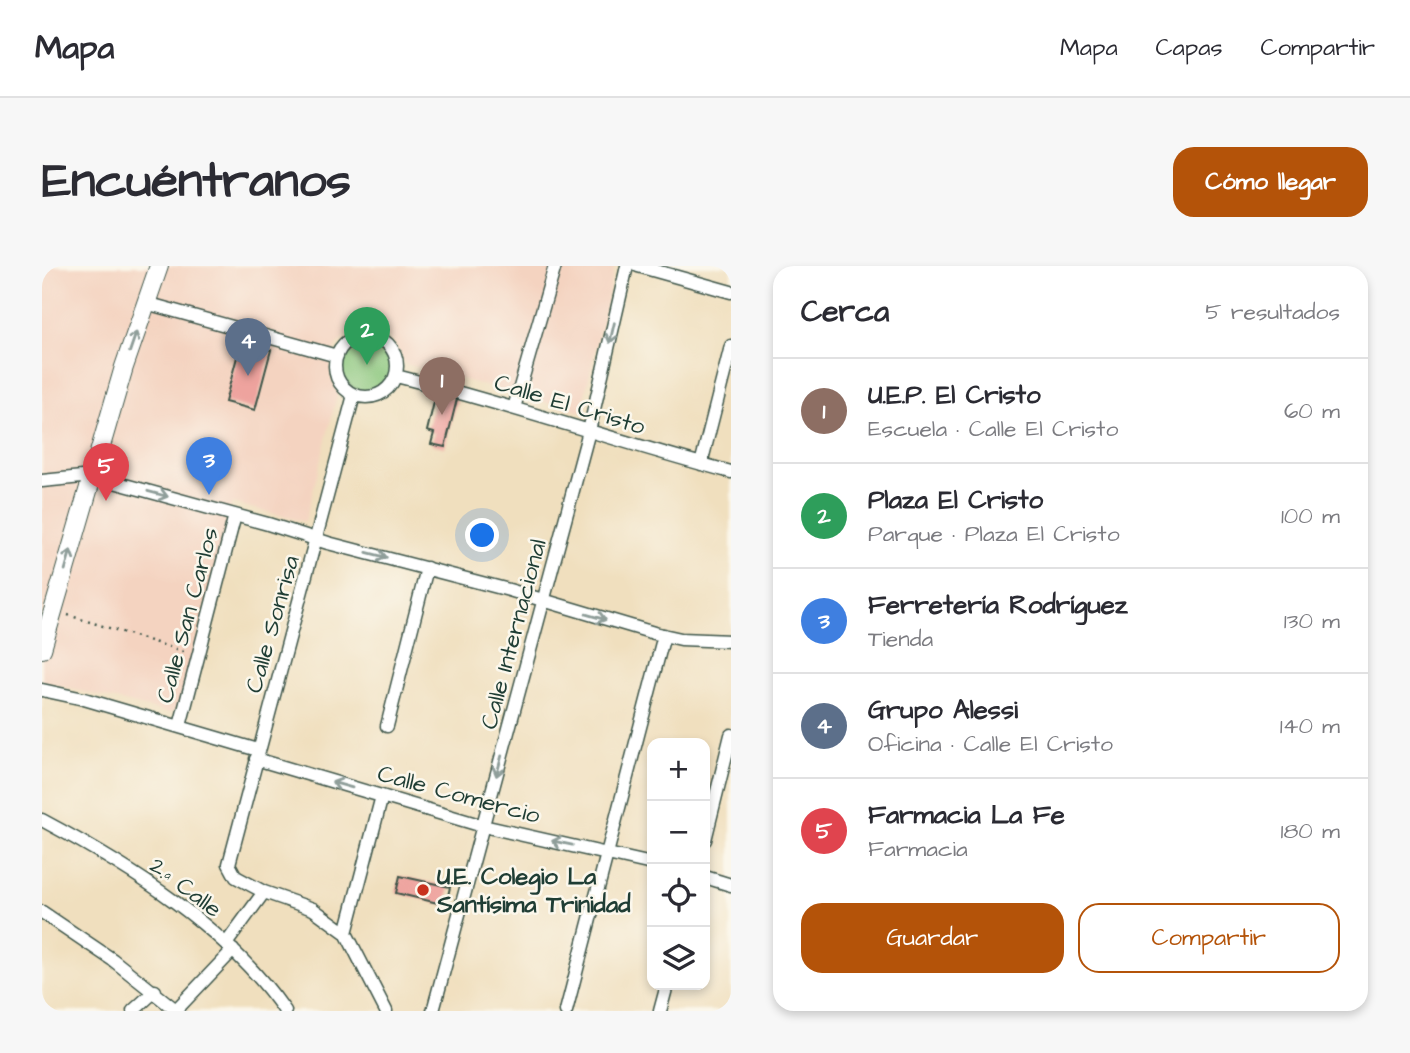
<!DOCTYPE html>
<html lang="es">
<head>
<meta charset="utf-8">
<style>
  :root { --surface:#fff; --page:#f7f7f7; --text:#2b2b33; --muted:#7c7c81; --line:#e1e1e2; --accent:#b45309 }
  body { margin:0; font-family:"Architects Daughter",sans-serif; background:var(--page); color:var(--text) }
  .controls { position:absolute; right:21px; bottom:21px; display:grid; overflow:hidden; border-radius:14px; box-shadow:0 4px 10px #0003 }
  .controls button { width:63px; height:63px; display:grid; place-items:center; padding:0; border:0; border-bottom:2px solid var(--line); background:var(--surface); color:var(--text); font:35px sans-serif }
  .you { position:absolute; left:441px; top:270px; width:24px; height:24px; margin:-18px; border:5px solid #fff; border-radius:50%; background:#1a73e8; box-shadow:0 0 0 10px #1a73e833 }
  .badge { display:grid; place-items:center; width:46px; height:46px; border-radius:50%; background:var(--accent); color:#fff; font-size:23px; font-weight:700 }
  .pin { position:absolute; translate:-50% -58px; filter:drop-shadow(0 2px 4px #0008) }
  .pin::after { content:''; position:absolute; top:37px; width:24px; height:21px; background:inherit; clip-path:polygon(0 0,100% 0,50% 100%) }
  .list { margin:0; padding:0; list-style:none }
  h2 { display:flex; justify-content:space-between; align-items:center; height:91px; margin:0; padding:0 28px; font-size:30px }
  h2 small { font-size:23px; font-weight:400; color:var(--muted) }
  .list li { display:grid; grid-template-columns:46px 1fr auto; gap:21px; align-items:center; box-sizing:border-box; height:105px; padding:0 28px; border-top:2px solid var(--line) }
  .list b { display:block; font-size:26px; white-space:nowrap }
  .list p { margin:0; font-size:23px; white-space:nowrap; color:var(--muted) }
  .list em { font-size:23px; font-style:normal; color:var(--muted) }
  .actions { display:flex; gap:14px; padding:21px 28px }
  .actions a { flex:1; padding:16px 0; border:2px solid var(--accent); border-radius:21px; text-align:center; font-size:24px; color:var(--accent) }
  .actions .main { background:var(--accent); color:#fff }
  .icon { flex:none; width:38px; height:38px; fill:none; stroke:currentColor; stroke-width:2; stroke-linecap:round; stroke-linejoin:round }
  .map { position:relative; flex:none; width:689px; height:745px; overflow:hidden; border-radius:21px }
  header { display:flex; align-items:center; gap:42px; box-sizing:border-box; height:98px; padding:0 35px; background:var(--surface); border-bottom:2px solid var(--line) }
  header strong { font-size:33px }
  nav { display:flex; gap:38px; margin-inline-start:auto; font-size:24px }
  .intro { display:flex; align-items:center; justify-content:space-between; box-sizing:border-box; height:168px; padding:0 42px }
  h1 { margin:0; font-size:49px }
  .button { padding:18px 32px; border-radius:21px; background:var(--accent); color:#fff; font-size:24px; font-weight:700 }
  main { display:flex; gap:42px; padding:0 42px }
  aside { flex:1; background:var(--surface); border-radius:21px; box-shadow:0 4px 10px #0003 }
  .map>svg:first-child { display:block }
</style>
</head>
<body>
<header>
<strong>Mapa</strong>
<nav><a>Mapa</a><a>Capas</a><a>Compartir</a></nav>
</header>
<div class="intro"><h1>Encuéntranos</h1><a class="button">Cómo llegar</a></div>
<main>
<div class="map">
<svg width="689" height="745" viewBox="0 0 689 745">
  <rect width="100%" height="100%" fill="#fbf7ec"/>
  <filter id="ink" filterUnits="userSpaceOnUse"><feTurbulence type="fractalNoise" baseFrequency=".0143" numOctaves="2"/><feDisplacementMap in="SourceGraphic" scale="14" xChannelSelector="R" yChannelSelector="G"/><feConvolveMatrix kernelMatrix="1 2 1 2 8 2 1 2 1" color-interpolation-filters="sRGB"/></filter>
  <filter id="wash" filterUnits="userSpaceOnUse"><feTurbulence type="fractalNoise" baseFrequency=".00686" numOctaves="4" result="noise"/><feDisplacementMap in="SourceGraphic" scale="28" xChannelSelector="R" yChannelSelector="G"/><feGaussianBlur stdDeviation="1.57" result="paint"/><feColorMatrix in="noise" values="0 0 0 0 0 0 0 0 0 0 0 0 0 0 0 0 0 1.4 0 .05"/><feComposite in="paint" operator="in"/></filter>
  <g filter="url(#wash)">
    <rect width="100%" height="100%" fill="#f0dfbe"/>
    <path fill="#f4d3c0" d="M0 0H573L539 146 363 98 352 77 345 70 333 65H320L308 68 299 75 292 85 289 96 290 113 296 126 263 256 190 237 138 442 127 447 13 419 0 420Z"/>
    <path fill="#89c67b" stroke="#548258" stroke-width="2" d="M299 100a26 26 0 1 1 52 0a26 26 0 1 1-52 0Z"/>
    <g id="blocks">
      <path fill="#eea39e" d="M199 76 229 84 213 144 183 136Z
        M394 128 415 133 403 181 389 178 392 167 385 165Z
        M358 610 408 621 404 639 354 627Z"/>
    </g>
  </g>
  <g filter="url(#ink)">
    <use href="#blocks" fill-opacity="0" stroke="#3e5549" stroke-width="2"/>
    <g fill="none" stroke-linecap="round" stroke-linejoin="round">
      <g stroke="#3e5549" stroke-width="15">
        <path id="street" d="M596 0 689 26
          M104 37 295 90
          M293 100a31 31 0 1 1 62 0a31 31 0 1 1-62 0Z
          M354 110C467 138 577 176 689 206
          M312 129 187 598 194 611 222 626 271 643 304 667 344 745
          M472 142 513 0
          M659 198 689 80
          M0 215 50 210 226 258 286 277 467 324 612 367 639 373 689 375
          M0 424 42 433 216 484
          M138 460 193 249
          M345 460 385 302
          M214 493 441 560 610 598
          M0 554C88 601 186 662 243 745
          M663 574 689 469
          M663 611 689 619
          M0 646 71 694 135 745
          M304 667 340 530
          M184 678 222 626
          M134 744 191 684
          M91 745 113 725
          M391 745 547 165 585 0
          M524 745 622 369
          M618 745 625 719"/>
      </g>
      <g stroke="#3e5549" stroke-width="20">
        <path id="secondary" d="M0 383 82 101 117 0"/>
      </g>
      <path stroke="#3e5549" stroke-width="2.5" stroke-dasharray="2 5" stroke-linecap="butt" d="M26 349 143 386"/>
      <use href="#street" stroke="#fff" stroke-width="12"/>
      <use href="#secondary" stroke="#fff" stroke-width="18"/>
    </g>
    <defs><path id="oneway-shaft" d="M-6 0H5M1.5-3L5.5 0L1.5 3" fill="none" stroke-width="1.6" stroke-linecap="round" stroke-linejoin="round" transform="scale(1.75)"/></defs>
    <g stroke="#8f9e9a">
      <use href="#oneway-shaft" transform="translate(570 67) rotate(103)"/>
      <use href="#oneway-shaft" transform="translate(91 76) rotate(-71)"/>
      <use href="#oneway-shaft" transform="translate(116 228) rotate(15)"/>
      <use href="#oneway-shaft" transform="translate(335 289) rotate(14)"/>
      <use href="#oneway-shaft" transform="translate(26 294) rotate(-74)"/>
      <use href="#oneway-shaft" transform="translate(554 351) rotate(16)"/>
      <use href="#oneway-shaft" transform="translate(457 500) rotate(105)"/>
      <use href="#oneway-shaft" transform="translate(300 519) rotate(-164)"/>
      <use href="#oneway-shaft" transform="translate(520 577) rotate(-168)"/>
    </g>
  </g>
  <circle fill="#c8321e" stroke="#fbf7ec" stroke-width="2.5" cx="381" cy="624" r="7"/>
  <g text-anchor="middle" stroke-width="5" stroke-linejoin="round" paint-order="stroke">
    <g font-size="24" fill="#1f3d34" stroke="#fbf7ec">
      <text transform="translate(528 138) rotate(17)" y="8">Calle El Cristo</text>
      <text transform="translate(145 349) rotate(-75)" y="8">Calle San Carlos</text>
      <text transform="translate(230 358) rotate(-74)" y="8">Calle Sonrisa</text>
      <text transform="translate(471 368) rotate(-75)" y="8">Calle Internacional</text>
      <text transform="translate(417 528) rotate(15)" y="8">Calle Comercio</text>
      <text transform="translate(144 621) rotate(37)" y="8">2.ª Calle</text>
    </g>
    <g font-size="24" font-weight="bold" fill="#1f3d34" stroke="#fbf7ec" text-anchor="start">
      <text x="395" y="618">U.E. Colegio La<tspan x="395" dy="28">Santísima Trinidad</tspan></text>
    </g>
  </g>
</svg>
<div class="controls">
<button>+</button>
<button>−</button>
<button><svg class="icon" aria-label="locate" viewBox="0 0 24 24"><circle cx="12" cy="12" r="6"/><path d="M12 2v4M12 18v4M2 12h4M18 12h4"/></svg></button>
<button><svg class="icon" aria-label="layers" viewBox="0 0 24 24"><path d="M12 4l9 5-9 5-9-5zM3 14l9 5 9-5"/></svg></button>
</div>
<div class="you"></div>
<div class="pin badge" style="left:400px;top:149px;background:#8d6e63">1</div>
<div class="pin badge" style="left:325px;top:99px;background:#2e9e5b">2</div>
<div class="pin badge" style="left:167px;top:229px;background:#3f7fe0">3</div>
<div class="pin badge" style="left:206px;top:110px;background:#5c6f8a">4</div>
<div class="pin badge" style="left:64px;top:235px;background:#e0444e">5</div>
</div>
<aside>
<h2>Cerca<small>5 resultados</small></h2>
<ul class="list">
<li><span class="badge" style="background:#8d6e63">1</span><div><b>U.E.P. El Cristo</b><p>Escuela · Calle El Cristo</p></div><em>60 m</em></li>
<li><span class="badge" style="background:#2e9e5b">2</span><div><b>Plaza El Cristo</b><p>Parque · Plaza El Cristo</p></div><em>100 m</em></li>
<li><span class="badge" style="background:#3f7fe0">3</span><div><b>Ferretería Rodríguez</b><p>Tienda</p></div><em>130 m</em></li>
<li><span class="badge" style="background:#5c6f8a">4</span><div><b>Grupo Alessi</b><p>Oficina · Calle El Cristo</p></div><em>140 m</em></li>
<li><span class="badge" style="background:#e0444e">5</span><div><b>Farmacia La Fe</b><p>Farmacia</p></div><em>180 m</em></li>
</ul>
<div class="actions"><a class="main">Guardar</a><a>Compartir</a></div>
</aside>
</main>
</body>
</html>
